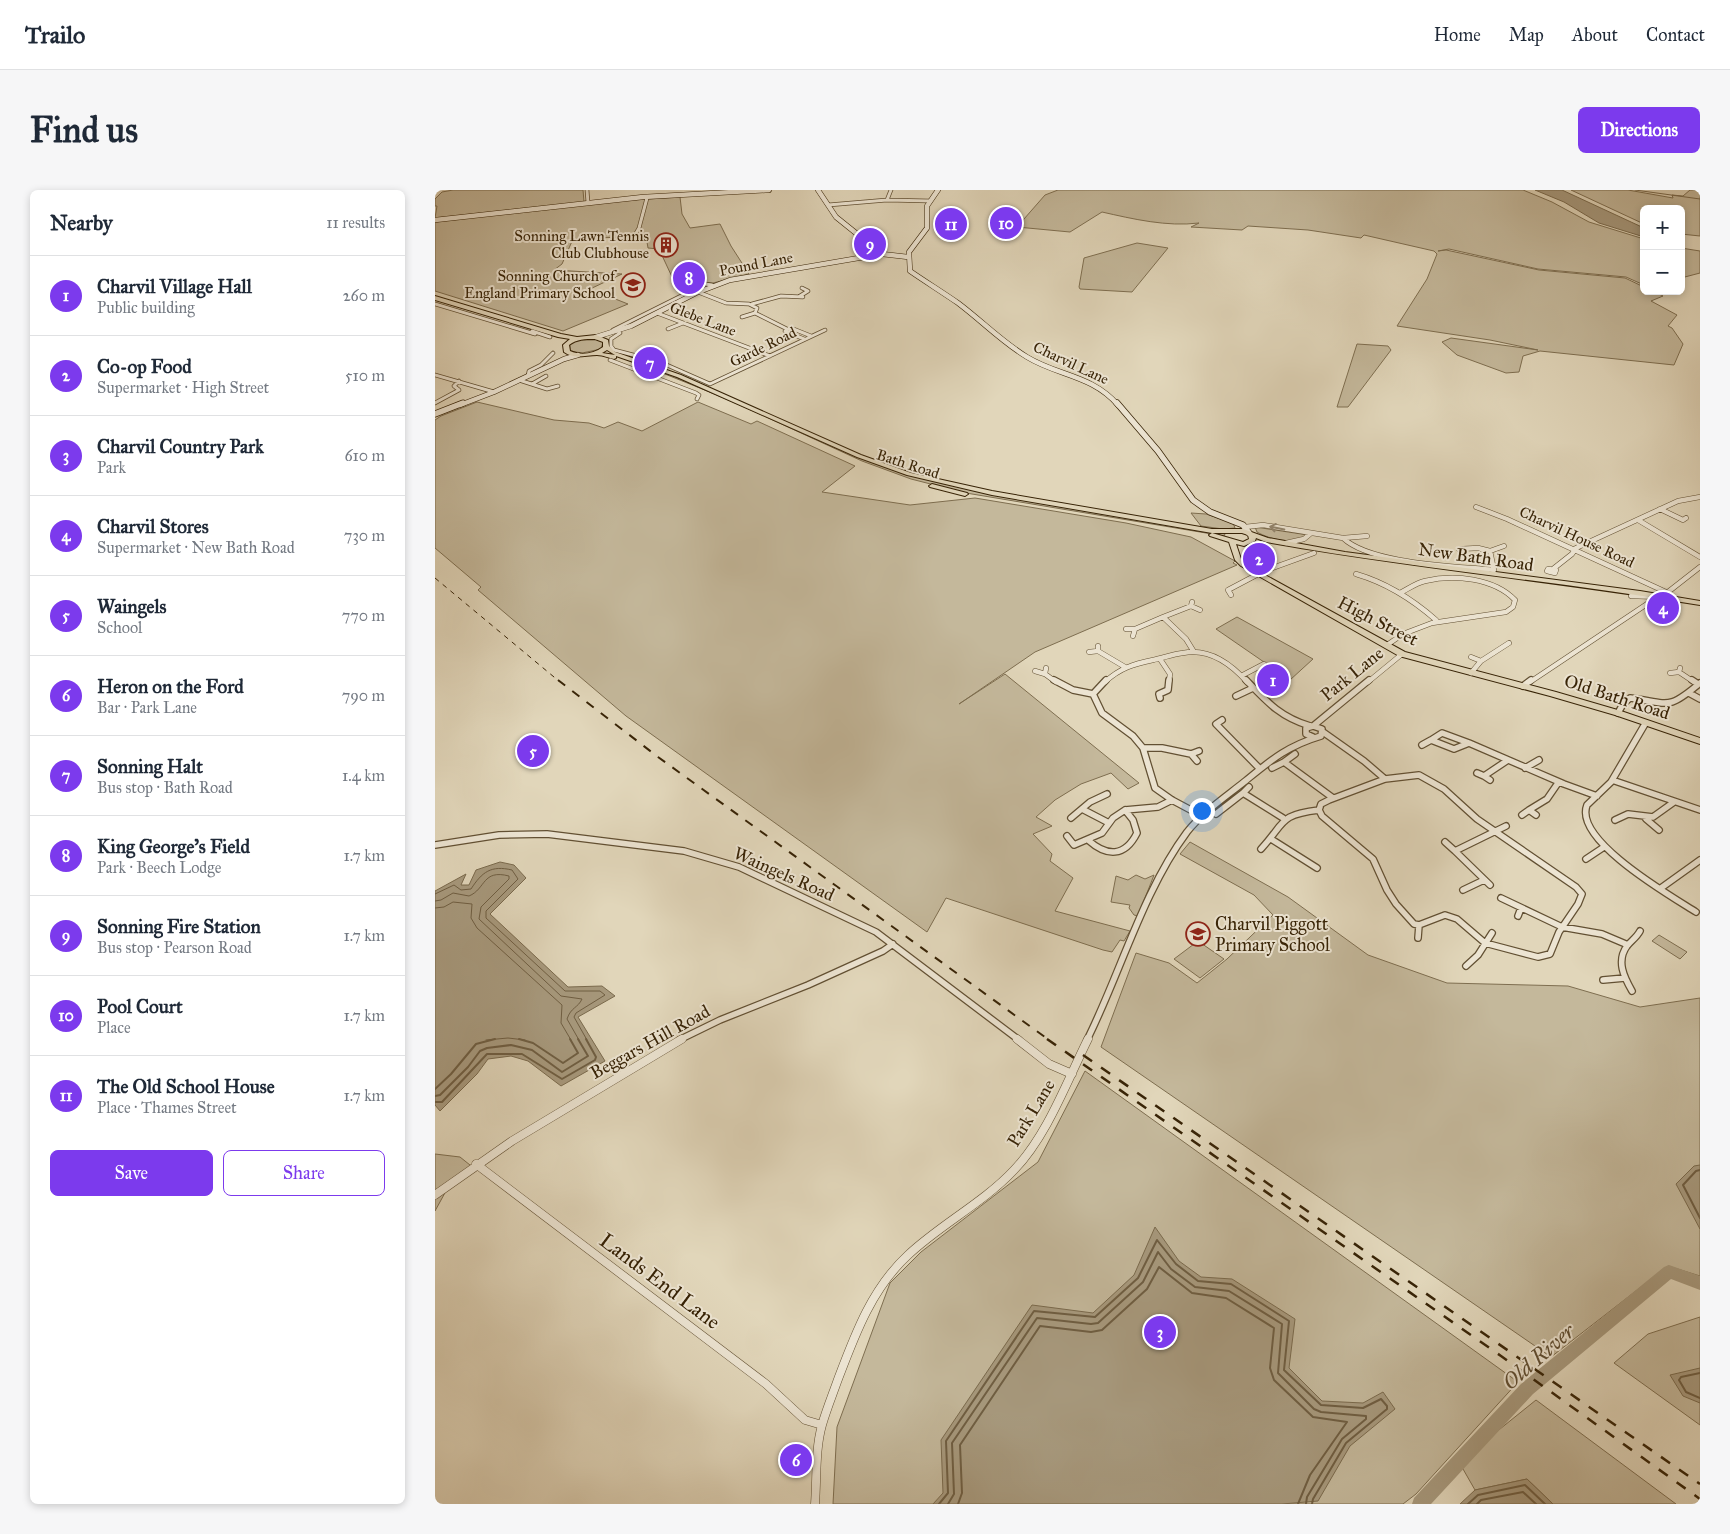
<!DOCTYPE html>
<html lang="en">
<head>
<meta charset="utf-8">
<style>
  :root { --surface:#fff; --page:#f6f6f7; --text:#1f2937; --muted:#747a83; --line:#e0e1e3; --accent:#7c3aed }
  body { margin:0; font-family:"IM FELL Great Primer",serif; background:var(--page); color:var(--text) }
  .controls { position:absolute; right:15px; top:15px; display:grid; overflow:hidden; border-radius:8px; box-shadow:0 2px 8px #0003 }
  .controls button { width:45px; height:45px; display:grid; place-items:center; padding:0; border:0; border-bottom:1px solid var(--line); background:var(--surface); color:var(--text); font:25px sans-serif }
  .you { position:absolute; left:766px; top:620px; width:18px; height:18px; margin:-12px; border:4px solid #fff; border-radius:50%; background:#1a73e8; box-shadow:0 0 0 8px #1a73e833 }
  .badge { display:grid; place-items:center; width:32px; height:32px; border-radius:50%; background:var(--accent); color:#fff; font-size:16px; font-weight:700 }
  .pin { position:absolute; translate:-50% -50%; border:2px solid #fff; box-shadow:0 1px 5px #0006 }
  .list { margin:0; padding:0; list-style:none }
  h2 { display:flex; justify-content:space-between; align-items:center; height:65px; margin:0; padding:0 20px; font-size:21px }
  h2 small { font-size:16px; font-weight:400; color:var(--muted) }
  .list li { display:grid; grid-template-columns:32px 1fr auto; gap:15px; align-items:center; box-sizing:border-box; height:80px; padding:0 20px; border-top:1px solid var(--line) }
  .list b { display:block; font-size:19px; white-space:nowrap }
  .list p { margin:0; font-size:16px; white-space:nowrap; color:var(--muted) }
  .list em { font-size:16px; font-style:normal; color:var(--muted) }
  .actions { display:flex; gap:10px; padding:15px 20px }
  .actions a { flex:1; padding:11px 0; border:1px solid var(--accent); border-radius:8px; text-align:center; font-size:18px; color:var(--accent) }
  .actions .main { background:var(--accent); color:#fff }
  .map { position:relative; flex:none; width:1265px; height:1314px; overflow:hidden; border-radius:8px }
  header { display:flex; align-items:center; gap:30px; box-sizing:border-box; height:70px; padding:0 25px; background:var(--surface); border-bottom:1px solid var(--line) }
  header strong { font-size:24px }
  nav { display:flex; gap:28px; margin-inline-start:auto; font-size:18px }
  .intro { display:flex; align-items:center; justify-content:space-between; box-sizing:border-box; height:120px; padding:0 30px }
  h1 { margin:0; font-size:35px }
  .button { padding:12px 22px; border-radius:8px; background:var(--accent); color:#fff; font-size:18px; font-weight:700 }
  main { display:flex; gap:30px; padding:0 30px }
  aside { flex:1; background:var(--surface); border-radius:8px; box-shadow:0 2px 8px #0003 }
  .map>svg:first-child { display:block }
</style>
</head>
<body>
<header>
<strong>Trailo</strong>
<nav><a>Home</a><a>Map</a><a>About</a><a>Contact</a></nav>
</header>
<div class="intro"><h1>Find us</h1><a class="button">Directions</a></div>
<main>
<aside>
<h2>Nearby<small>11 results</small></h2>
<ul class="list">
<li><span class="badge">1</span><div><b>Charvil Village Hall</b><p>Public building</p></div><em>260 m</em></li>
<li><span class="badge">2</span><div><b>Co-op Food</b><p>Supermarket · High Street</p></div><em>510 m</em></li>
<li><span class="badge">3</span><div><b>Charvil Country Park</b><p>Park</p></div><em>610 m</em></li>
<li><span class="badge">4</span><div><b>Charvil Stores</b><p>Supermarket · New Bath Road</p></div><em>730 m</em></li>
<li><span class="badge">5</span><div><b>Waingels</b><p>School</p></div><em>770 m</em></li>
<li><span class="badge">6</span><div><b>Heron on the Ford</b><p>Bar · Park Lane</p></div><em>790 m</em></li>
<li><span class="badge">7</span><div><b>Sonning Halt</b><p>Bus stop · Bath Road</p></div><em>1.4 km</em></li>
<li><span class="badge">8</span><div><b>King George's Field</b><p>Park · Beech Lodge</p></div><em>1.7 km</em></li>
<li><span class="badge">9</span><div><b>Sonning Fire Station</b><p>Bus stop · Pearson Road</p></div><em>1.7 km</em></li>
<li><span class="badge">10</span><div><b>Pool Court</b><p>Place</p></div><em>1.7 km</em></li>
<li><span class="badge">11</span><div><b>The Old School House</b><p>Place · Thames Street</p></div><em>1.7 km</em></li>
</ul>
<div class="actions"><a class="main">Save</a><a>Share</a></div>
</aside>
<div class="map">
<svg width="1265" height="1314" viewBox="0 0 1265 1314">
  <rect width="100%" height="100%" fill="#e1d6ba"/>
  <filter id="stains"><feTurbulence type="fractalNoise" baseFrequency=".004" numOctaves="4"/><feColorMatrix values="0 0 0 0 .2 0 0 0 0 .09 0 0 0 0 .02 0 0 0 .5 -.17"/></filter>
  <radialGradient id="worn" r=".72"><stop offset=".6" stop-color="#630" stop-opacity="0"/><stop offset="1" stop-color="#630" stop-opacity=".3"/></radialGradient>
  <path fill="#c4b89b" stroke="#7e6e50" d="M18 0H148L149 12 0 28 2 16H0V9L7 2Z
    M623 0H1088L1117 12 1154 32 1209 49V95L1191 87 1103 79 1014 59 1003 61 1011 60 1104 80 1190 88 1209 97V101H1218L1228 106 1216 111 1242 125 1233 136 1237 138 1248 154 1239 175 1105 161 1088 166 1084 182 1071 183 1022 165 1007 152 1016 148 1103 160 1055 150 962 136 992 89 1002 64 999 61 929 45 926 48 873 40 813 36 807 40 756 37 764 33C732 37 698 29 667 22L635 42 582 37 610 5Z
    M1136 0H1193L1238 8 1237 5 1248 6 1255 0H1265V46L1246 44V19H1209V34Z
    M245 7 247 24 255 38 285 34 296 56 314 84 278 93 238 89 224 59 213 58 211 46 138 49 127 74 119 80 187 84 155 99 193 114 128 141 0 101V32L178 11Z
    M702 53 733 58 697 102 645 99 644 97 649 68Z
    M1246 58 1265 61V83L1246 88Z
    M158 148 166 149 168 152 166 159 147 163 135 161V153L141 150Z
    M922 154 953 156 956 160 913 217H902Z
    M222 179 431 270 480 286 555 304 790 344 789 346 531 303 476 289 427 271 292 209 220 180Z
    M42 212 119 230 154 233 169 238 183 232 207 241 263 212 316 234 322 231 420 276 387 302 475 315 540 308 691 333 756 347 800 371 798 373 802 375 600 462 524 514 570 484 704 593 693 599 676 583 646 594 620 610 601 627 617 636 598 644 617 664 615 671 638 688 620 721 695 741 689 751 685 750 677 762 668 760 511 708 492 742 191 526 43 400 46 397 0 358V230L6 226Z
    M756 323 771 324 798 333 800 338 788 339 766 336Z
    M820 337 873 345C859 355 836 350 822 342Z
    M802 427 878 469 855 490 781 439Z
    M755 652 853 707 933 765 1012 793 1133 796 1205 817 1265 808V1086L1233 1076 1116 1167 666 857 701 763 734 773 762 793 792 769 838 725 819 705 745 664Z
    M701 685 710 689 719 685 703 726 699 725 694 718 695 715 676 712 681 686 693 690Z
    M1224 745 1252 762 1245 769 1217 751Z
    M763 751 789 769 765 788 739 769Z
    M650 881 1083 1192 981 1304 968 1314H398L402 1237 455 1093 486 1062 603 972Z
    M0 964 25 967 40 979 11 1001 0 1021Z
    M1265 1127V1235L1179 1173 1213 1144Z
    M1101 1210 1241 1314H1118L1092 1289 1040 1300 1024 1272Z"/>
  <path fill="#a7997d" stroke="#7a6a4d" d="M1100 0H1127L1209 38V47L1164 33 1129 12Z
    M65 672 79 675 91 688 55 724 133 797 167 796 180 806 143 827 170 871 126 896 93 871 76 866 53 869 42 884 5 921 0 915V701L31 684 26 695H34L41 680Z
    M1265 975V1039L1241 994 1259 976Z
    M720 1037 744 1071 766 1087 797 1089 860 1129 854 1178 887 1211 928 1213 948 1202 960 1219 915 1256 883 1311 847 1314H498L508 1303 506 1250 597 1115 658 1123 699 1085Z
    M1265 1178V1213L1248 1206 1235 1185Z
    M1092 1289 1118 1314H1025L1040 1300Z"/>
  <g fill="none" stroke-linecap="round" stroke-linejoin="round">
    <path stroke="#6f5e42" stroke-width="1" d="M0 704 19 695 26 700 36 699C47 682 56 675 77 680L83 689 51 721V728L130 801H165L170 805 141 823 139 827 152 850
      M0 711 6 710 18 703 34 706C51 699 47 679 74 686V689L46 717 44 729 126 806 147 809C143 818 136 817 132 829L144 850
      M0 718 9 717 18 712 37 714 36 728 42 738 127 815 126 833 136 850
      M51 850 73 848 90 850"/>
    <path stroke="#6f5e42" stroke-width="2" d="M84 849 98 853 128 873 143 863 135 849
      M0 899 16 884 41 854 60 849
      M0 906 5 905 33 877 45 861 52 858 76 855 97 860 127 882 153 866 143 849
      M0 912H7L52 864H87L127 889 160 870 161 867 151 849
      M1265 980 1261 981 1248 995 1265 1028
      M1265 1183 1246 1187 1244 1190 1251 1202 1265 1208
      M504 1314 513 1303 511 1251 599 1121 660 1127 703 1088 722 1050 741 1074 763 1091 796 1094 854 1131 849 1180 886 1215 928 1218 946 1209 952 1216V1219L911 1253 878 1309 877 1314
      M513 1314 519 1304 517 1253 602 1128 656 1134 663 1133 708 1092 723 1062 736 1079 760 1097 794 1101 847 1134 843 1183 879 1219 886 1222 931 1226V1229L907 1249 872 1307 871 1314
      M523 1314 527 1303 525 1255 605 1136 656 1142 667 1140 712 1099 724 1077 757 1103 791 1108 839 1138 835 1178 839 1190 878 1227 912 1232 875 1285 863 1314
      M1033 1314 1043 1305 1090 1295 1110 1314
      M1042 1314 1046 1310 1088 1302 1101 1314"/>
    <path stroke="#7a6a4d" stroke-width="1" d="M1200 0 1265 9"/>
    <path fill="#a7997d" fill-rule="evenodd" d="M1234 1075 1265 1086V1100L1236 1089 1098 1204 996 1314H977L979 1308 1086 1194 1229 1077Z"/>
    <g stroke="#625033" stroke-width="4.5">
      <path id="street-far3" d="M152 0 153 13
        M452 10 456 0
        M393 15 452 10 495 11
        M200 45 204 38 212 8
        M241 90 277 95
        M263 102 291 113 314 114 322 118 320 123 307 127
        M365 106 373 101 367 98
        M0 114 100 144
        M317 114 346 106 368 107
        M222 123 335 166
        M320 123 352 139
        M233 139 248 133
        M178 140 252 103H260
        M97 141 115 147
        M183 141 185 143 176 149V156L179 160 225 172 275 194 390 140
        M369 149 350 141 356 138 376 146
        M175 170 261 203 264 205 262 209
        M0 185 59 202
        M93 186 94 181 106 175 118 163
        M84 190 112 199 123 196
        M97 194 111 186
        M0 213 24 200 19 196 24 191"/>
    </g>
    <g stroke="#625033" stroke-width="5.5">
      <path id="street-far2" d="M1041 317 1072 329 1231 402
        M1225 319 1248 330 1251 328
        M1203 330 1265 367
        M810 337 828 335 908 348 932 346
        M908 348C935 374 1021 376 1059 380L1055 361 1069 356
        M851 353 869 349 875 344
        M1024 359 1043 358 1055 361
        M1113 379 1121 380 1120 383 1112 381Z
        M1118 379 1137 364 1141 358 1243 311 1265 307
        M921 384C952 393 977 409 1001 430
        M796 405 793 400 829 381 879 363
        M1196 406 1226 407
        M757 412 756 416 728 427 751 449 759 462
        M756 416 765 420
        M691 439H700
        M698 446 700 439 728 427
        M952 455 968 444 997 433 1071 422 1078 417 1080 410C1059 388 1019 384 990 391 981 393 973 399 965 403
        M663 456V461L690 477
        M654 462 663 461
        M1036 467 1046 471
        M725 469 735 484 734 492
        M611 478 610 484 621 492
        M1245 478 1244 482 1259 492
        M600 481 610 484
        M1036 483 1046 471 1074 453
        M1235 483 1244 482
        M808 485 829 474
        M670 492C685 478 699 474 718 470 728 468 738 464 748 463 774 458 796 474 812 492
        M933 492 967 464
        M1095 492 1212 414 1233 402 1265 377"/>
    </g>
    <g stroke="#625033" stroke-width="8">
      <path id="street-far1" d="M619 490 638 500 658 504
        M671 490 658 504 667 523 698 546 708 558 720 598 737 610 767 626
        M811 490C832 512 845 527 875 536
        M1257 490 1263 494
        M1088 496 1096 490
        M1254 503 1265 509
        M801 506 818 498
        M725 508 724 504 733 500 734 490
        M1183 523 1188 514 1195 508C1234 513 1232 521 1265 493
        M787 530 781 534 825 579
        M1210 534 1176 592 1152 615C1138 650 1236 706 1261 722
        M878 536 934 490
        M888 542 929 571 950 589
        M996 550 1007 543 1034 553
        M987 555 996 550 1019 559 1034 553 1129 594 1162 606
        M708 558H727L756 564 764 561
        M756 564 762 571
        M860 564 849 572 898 608
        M837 578 849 572
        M1090 578 1104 570
        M1042 583 1049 586
        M984 585 1009 599 1042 629 1141 697 1147 704 1143 714 1124 742 1115 764 1103 767 1050 753 1022 729 1010 725 984 735 979 734 961 714 952 700 938 669 887 626 884 620 886 614 894 610 950 589Z
        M1055 590 1049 586 1073 570
        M1177 590 1265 620
        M808 603 814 597
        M647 619 674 633
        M781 624 808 603 848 628
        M1087 625 1094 620
        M1101 625 1094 620 1112 609 1123 593
        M636 628 655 612 672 604
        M1211 629 1224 640
        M1180 630 1193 624 1218 627 1239 612
        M632 646 639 655 667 643 678 628 690 620 723 617 737 610
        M836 649 882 678
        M653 650C672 667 690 667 702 643L698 630 690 620
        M1010 652 1020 661 1071 636
        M0 655 64 645 112 644 249 661 304 677 441 742 584 850
        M826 659C851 632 843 625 884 620
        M1020 661 1055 695
        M1151 669 1169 657
        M1226 698 1265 670
        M1028 700 1049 690
        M1066 708 1127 737 1167 744 1193 755
        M1083 726 1086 718
        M983 748 984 735
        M1031 776 1043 765 1057 743
        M1168 790 1190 788
        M1197 801C1189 787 1181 771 1192 756 1196 751 1202 747 1205 741
        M244 850 285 830 373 795 448 761 458 754
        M652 850C685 784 708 701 752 642 768 622 789 608 809 592 836 570 852 556 886 546L887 539 878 536 871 538V544L878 547"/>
    </g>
    <g stroke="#625033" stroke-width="9">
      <path id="street" d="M582 849 614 874 637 884
        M41 974 331 1194 370 1230 387 1235
        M0 1005 77 951 247 849
        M380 1314C382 1288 380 1260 387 1235 391 1221 397 1206 402 1192 419 1147 436 1099 473 1065 506 1034 548 1013 579 980 612 946 632 891 653 849"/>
    </g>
    <g stroke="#372306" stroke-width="5.5">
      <path id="secondary-far1" d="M383 0 401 27 447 64 473 67
        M503 0 492 16V38L474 62 475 81C491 92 507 102 523 113 547 131 567 152 592 167 623 186 657 185 683 215
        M0 30 208 7 334 0
        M161 147 196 136 261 103 295 90 447 64
        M25 215 59 202 129 169 143 165"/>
    </g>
    <g stroke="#372306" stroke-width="7">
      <path id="secondary" d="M682 213 723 261 758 310 775 322 808 335 814 343
        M0 224 28 213"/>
    </g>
    <g stroke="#372306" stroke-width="2">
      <path id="primary" d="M0 106 126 144 142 147 161 145 173 150 174 156 180 162 246 185 426 265 476 283 557 301 777 339H808L833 348 910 362 1205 401 1265 411V415C1121 391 975 378 831 352L821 348 820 351 809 356 801 354 806 369 810 374 970 462 1121 502 1186 521 1265 548V554L1180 525 1115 506 964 466 806 376 800 370 794 352 775 346 774 345 777 343 557 305 472 285 422 267 242 187 181 166V168L179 169C174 168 168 165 162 165 150 165 140 170 129 162L128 155 135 149 123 147 0 110ZM160 149 168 152V157C158 164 146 166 135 161L134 155C142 149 150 149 160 149ZM172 160 180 165 167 163ZM777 343H807L813 345 814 349 808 352Z
        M497 294 532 303 533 304 530 306 495 297 494 296Z"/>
    </g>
    <use href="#street-far3" stroke="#ece4d2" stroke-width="3"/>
    <use href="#street-far2" stroke="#ece4d2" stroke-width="4.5"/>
    <use href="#street-far1" stroke="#ece4d2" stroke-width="5.5"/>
    <use href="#street" stroke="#ece4d2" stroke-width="8"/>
    <use href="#secondary-far1" stroke="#ece4d2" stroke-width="4.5"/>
    <use href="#secondary" stroke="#ece4d2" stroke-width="5.5"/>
    <use href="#primary" fill="#e1d6ba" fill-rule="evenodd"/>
    <path stroke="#372306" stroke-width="1" stroke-dasharray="5 5" stroke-linecap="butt" d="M0 388 125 492"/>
    <path stroke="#372306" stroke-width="2" stroke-dasharray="9 9" stroke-linecap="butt" d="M123 490 223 567 614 850"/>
    <path stroke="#372306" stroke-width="2.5" stroke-dasharray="11 11" stroke-linecap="butt" d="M612 849 1066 1166 1265 1309
      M648 865 1265 1294"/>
  </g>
  <defs><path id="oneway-shaft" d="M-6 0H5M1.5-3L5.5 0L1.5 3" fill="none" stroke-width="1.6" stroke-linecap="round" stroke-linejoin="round" transform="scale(1.25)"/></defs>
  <use stroke="#92846c" href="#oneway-shaft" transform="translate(842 338) rotate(-169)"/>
  <defs>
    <g id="building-ring" transform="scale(1.25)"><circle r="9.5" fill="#ece4d2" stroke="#8f2418" stroke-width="1.5"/><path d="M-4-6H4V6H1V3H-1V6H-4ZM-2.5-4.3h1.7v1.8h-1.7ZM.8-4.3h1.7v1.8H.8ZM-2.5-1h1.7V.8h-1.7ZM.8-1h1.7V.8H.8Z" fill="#8f2418"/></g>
    <g id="school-ring" transform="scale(1.25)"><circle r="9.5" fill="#ece4d2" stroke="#8f2418" stroke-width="1.5"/><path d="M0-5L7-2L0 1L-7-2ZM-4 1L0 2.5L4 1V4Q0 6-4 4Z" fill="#8f2418"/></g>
  </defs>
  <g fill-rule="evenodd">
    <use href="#building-ring" x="231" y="55"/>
    <use href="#school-ring" x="198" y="95"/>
    <use href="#school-ring" x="763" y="744"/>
  </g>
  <g text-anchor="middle" stroke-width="4" stroke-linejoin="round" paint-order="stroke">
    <g font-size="15" fill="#372306" stroke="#ece4d2" text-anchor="end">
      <text x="214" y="51">Sonning Lawn Tennis<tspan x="214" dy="17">Club Clubhouse</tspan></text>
      <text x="180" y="91">Sonning Church of<tspan x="180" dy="17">England Primary School</tspan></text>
    </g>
    <g font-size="15" fill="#372306" stroke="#ece4d2">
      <text transform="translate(321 74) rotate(-11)" y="5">Pound Lane</text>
      <text transform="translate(268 129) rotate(21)" y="5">Glebe Lane</text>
      <text transform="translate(328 157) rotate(-26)" y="5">Garde Road</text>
      <text transform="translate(636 173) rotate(25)" y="5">Charvil Lane</text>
      <text transform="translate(473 274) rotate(18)" y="5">Bath Road</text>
      <text transform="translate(1142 347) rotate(25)" y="5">Charvil House Road</text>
    </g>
    <g font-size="18" fill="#372306" stroke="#ece4d2">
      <text transform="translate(1041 367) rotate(8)" y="6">New Bath Road</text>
      <text transform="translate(943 431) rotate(27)" y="6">High Street</text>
      <text transform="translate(917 484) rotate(-39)" y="6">Park Lane</text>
      <text transform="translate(1182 507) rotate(18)" y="6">Old Bath Road</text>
      <text transform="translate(349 684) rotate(24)" y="6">Waingels Road</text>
      <text transform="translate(215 852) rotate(-29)" y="6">Beggars Hill Road</text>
      <text transform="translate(596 923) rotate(-59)" y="6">Park Lane</text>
    </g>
    <g font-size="18" fill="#372306" stroke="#ece4d2" text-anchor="start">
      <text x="780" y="740">Charvil Piggott<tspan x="780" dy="21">Primary School</tspan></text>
    </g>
    <g font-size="21" fill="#372306" stroke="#ece4d2">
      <text transform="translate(225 1091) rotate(37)" y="7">Lands End Lane</text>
    </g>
    <g font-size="22" font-style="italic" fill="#5e4c30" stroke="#ece4d2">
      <text transform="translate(1103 1166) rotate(-41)" y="8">Old River</text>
    </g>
  </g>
  <rect width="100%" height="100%" filter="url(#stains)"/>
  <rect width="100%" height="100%" fill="url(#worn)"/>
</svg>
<div class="controls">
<button>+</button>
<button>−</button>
</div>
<div class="you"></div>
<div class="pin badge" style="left:838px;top:490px">1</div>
<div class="pin badge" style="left:824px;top:369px">2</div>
<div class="pin badge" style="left:725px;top:1142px">3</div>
<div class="pin badge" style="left:1228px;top:418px">4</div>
<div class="pin badge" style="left:98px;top:561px">5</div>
<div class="pin badge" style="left:361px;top:1270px">6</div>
<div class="pin badge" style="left:215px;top:173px">7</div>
<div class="pin badge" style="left:254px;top:88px">8</div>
<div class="pin badge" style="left:435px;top:54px">9</div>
<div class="pin badge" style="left:571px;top:33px">10</div>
<div class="pin badge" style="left:516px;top:34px">11</div>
</div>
</main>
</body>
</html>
